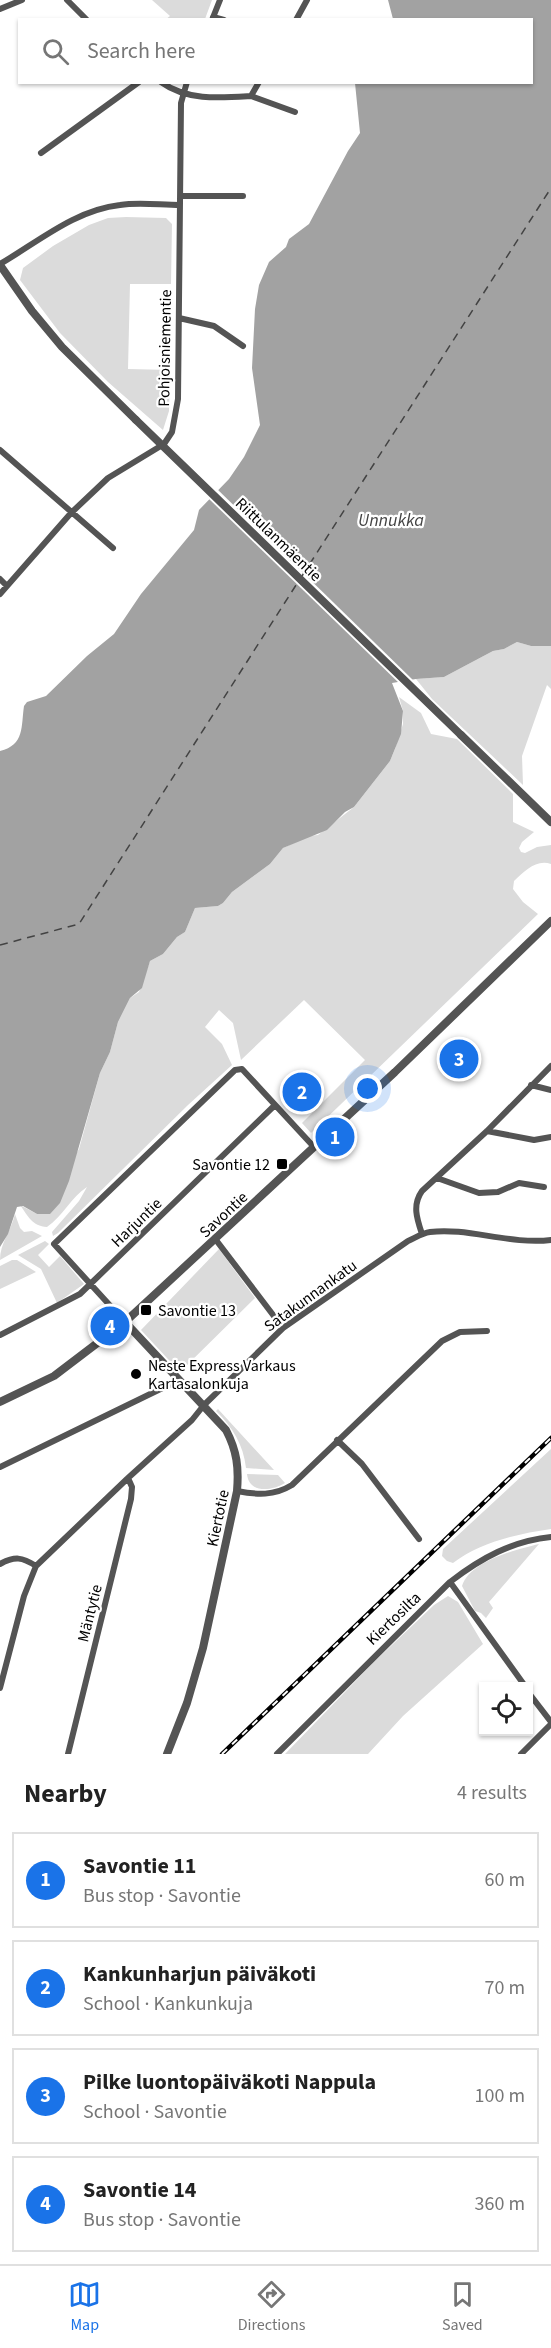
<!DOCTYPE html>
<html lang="en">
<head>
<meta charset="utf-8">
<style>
  :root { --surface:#fff; --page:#f6f6f6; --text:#222; --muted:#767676; --line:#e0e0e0; --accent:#1a73e8 }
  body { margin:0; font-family:"Source Sans 3",sans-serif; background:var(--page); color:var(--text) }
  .controls { position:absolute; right:18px; bottom:18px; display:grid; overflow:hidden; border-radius:0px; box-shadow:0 2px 4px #0004 }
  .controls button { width:54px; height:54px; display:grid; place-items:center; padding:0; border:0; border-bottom:2px solid var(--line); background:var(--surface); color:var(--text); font:30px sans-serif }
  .you { position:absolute; left:368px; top:1089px; width:21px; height:21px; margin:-15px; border:4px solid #fff; border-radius:50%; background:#1a73e8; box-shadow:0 0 0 9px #1a73e833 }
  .badge { display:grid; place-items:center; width:39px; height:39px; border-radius:50%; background:var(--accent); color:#fff; font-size:20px; font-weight:700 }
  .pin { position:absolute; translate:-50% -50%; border:3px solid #fff; box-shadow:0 2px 6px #0006 }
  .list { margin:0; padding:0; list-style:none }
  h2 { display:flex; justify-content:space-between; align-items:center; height:78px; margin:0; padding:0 24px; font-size:26px }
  h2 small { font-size:20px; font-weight:400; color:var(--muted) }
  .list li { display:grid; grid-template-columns:39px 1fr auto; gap:18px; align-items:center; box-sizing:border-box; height:96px; margin:0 12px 12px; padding:0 12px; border:2px solid var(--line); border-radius:0px }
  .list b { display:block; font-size:22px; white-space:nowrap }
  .list p { margin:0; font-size:20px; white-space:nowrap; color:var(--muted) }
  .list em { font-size:20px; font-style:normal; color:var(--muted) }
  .icon { flex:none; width:33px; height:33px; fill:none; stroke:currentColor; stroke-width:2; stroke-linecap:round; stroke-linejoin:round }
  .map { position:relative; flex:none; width:551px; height:1754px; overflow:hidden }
  .search { position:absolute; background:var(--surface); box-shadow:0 2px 4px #0004; left:18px; right:18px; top:18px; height:66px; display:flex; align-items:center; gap:15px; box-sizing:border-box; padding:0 21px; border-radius:0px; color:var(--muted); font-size:22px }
  .sheet { height:510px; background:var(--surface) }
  nav { display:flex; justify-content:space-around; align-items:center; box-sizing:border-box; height:84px; border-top:2px solid var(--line); background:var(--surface); font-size:16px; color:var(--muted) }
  nav a { display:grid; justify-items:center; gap:3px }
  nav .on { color:var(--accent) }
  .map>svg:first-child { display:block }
</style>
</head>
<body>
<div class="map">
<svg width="551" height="1754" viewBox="0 0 551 1754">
  <rect width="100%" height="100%" fill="#fff"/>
  <path fill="#dbdbdb" d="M152 0H212L205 19 165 20 170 16Z
    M126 217 166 218 172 224 171 284H130L128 369 170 370 169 411 163 430 108 382 60 333 20 280 23 268 53 246 89 225 108 218Z
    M517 642 531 646H551V689L547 685 522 756 523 785 432 699 416 679 444 677 493 651 504 649Z
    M399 697 421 713 431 734 457 739 513 794V822L534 832 522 842 519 848 521 852 525 853 537 847 551 845V864C536 859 525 871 514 881L513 889 523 902 538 914 311 1133 302 1123 365 1060 304 1000 241 1060 233 1023 219 1010 205 1027 222 1044 232 1065 188 1105 58 1233 53 1236 52 1232 79 1201 87 1187C71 1197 63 1216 47 1227 32 1226 28 1216 20 1205L37 1214 79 1149 100 1073 110 1052 118 1022 130 998 139 992 150 961 163 954 177 937 185 932 195 908 218 906 223 903 232 892 270 864 283 848 309 836 318 835 354 807 390 761 395 749 403 724V711Z
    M454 1038 473 1057 462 1068 443 1049Z
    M15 1214 20 1228 24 1232 32 1231 42 1236 0 1260C0 1243 11 1231 15 1214Z
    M45 1241 49 1244 38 1255 49 1267 60 1256 84 1284 57 1303 41 1269 18 1255Z
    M219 1249 255 1298 180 1372 141 1330Z
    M12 1260H17L36 1272 0 1289V1266Z
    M218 1409 274 1470 246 1468C243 1444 233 1428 216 1411Z
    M551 1449V1529C517 1534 481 1542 453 1563L447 1561 442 1556 443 1549Z
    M247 1474 278 1475 285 1483C272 1491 249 1494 247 1474Z
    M539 1544 489 1602 493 1608 486 1618 481 1613 475 1611 462 1586C470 1561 515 1550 539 1544Z
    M448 1596 458 1602 483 1644 403 1716 368 1754H285L374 1662 434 1605Z"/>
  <path fill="#a2a2a2" d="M388 0H551V646H531L517 642 504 649 493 651 444 677 416 679 392 683 403 711 401 734 390 761 354 807 345 812 327 830 283 848 270 864 232 892 223 903 218 906 195 908 185 932 177 937 163 954 150 961 142 988 130 998 118 1022 110 1052 100 1073 69 1181 60 1203 50 1214H37L23 1206 17 1207 8 1234 0 1247V751C25 745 21 726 24 706L27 702 46 696 87 656 114 634 141 594 194 530 199 510 229 479 244 457 260 425 252 368 255 309 259 285 269 262 286 247 289 239 309 224 348 151 360 133 355 83 532 82V20L393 19Z"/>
  <path fill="#fff" d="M216 488 415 682 400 684 207 497Z"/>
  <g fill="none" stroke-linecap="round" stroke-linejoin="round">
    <path stroke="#434343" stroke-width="1.5" stroke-dasharray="8 6" stroke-linecap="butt" d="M302 576 551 188
      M0 945 79 924 298 582"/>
    <path stroke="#545454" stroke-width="6" d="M67 0 87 20
      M0 9 22 0
      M213 17 224 20
      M212 20 220 0
      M296 20 307 0
      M161 82C187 101 220 98 251 96L259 82
      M251 96 295 112
      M41 153 139 82
      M180 196H243
      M0 264C38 242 75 210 120 205 139 202 160 205 180 205
      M179 318 214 326 243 346
      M0 450 113 548
      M0 579 7 586
      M0 594 71 513 108 478 164 444 172 432 178 399 181 103 187 82
      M531 1085 551 1090
      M487 1131 534 1140 551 1137
      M437 1178 479 1193 498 1192 519 1183 544 1187
      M422 1234C417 1219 412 1205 422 1191L487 1131 551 1066
      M216 1240 283 1328
      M125 1322 54 1244 235 1070 242 1069 314 1147
      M0 1335 80 1294 275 1105
      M337 1440 362 1464 419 1539
      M0 1467 179 1380
      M237 1491C257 1495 274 1496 292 1485L442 1341 460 1332 487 1331
      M0 1564C15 1556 22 1557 36 1566
      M450 1582 525 1686
      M0 1688 24 1596 36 1566 128 1478 192 1420 204 1405 283 1328 408 1241C415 1238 422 1233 430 1232 467 1227 510 1245 551 1240
      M528 1692 551 1722
      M68 1754 131 1499 132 1487 128 1478
      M277 1754 450 1582C481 1558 512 1541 551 1537
      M521 1754 551 1724"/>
    <path stroke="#545454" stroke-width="8" d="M0 265 32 311 62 347 136 420
      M461 735 551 822
      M125 1322 226 1430C237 1451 239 1468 237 1491L203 1648 187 1703 167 1754
      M0 1402 54 1376 125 1322 395 1072 551 921"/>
    <g stroke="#000" stroke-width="4.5">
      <path id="rail" d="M222 1754 551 1438"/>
    </g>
    <use href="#rail" stroke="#fff" stroke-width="2" stroke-dasharray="7" stroke-linecap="butt"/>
    <path stroke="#545454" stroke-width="8" d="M136 420 461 735"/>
  </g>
  <g fill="#000" stroke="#fff" stroke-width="2">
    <rect x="276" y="1158" width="12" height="12" rx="3"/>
    <rect x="140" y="1304" width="12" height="12" rx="3"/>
    <circle cx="136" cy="1374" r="6"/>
  </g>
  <g text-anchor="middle" stroke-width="4.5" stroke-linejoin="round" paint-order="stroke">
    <g font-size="16" fill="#000" stroke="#fff">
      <text transform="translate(164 348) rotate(-89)" y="6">Pohjoisniementie</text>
      <text transform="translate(279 539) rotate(44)" y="6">Riittulanmäentie</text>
      <text transform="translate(223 1214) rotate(-43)" y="6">Savontie</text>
      <text transform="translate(136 1222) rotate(-44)" y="6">Harjuntie</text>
      <text transform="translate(310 1295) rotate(-36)" y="6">Satakunnankatu</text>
      <text transform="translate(217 1518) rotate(-78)" y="6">Kiertotie</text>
      <text transform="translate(89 1613) rotate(-76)" y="6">Mäntytie</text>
      <text transform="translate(393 1618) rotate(-44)" y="6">Kiertosilta</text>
    </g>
    <g font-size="16" fill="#000" stroke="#fff" text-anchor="start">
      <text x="270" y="1170" text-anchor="end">Savontie 12</text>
      <text x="158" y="1316">Savontie 13</text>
      <text x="148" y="1371">Neste Express Varkaus<tspan x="148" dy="18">Kartasalonkuja</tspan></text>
    </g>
    <g font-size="18" font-style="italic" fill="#434343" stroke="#fff">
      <text x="391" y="526">Unnukka</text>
    </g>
  </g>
</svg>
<div class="controls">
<button><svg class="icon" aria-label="locate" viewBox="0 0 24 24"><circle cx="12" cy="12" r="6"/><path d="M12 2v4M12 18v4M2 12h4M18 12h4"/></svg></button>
</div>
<div class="you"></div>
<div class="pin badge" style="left:335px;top:1137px">1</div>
<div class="pin badge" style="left:302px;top:1092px">2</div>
<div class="pin badge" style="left:459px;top:1059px">3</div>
<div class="pin badge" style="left:110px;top:1326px">4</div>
<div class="search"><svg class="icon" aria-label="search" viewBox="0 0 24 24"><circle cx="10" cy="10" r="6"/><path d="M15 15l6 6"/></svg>Search here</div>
</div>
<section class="sheet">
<h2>Nearby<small>4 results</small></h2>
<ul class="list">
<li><span class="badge">1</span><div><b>Savontie 11</b><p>Bus stop · Savontie</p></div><em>60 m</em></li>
<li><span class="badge">2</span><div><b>Kankunharjun päiväkoti</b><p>School · Kankunkuja</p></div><em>70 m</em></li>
<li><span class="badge">3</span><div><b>Pilke luontopäiväkoti Nappula</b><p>School · Savontie</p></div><em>100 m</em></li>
<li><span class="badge">4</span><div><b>Savontie 14</b><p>Bus stop · Savontie</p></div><em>360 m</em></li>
</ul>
</section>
<nav>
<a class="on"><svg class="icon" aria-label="map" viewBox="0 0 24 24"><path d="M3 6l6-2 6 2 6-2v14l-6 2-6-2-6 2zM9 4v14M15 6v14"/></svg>Map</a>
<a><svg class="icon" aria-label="directions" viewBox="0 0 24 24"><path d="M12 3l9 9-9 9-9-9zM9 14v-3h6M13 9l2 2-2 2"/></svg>Directions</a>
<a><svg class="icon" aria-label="saved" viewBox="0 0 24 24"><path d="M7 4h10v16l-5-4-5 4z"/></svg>Saved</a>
</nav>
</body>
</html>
